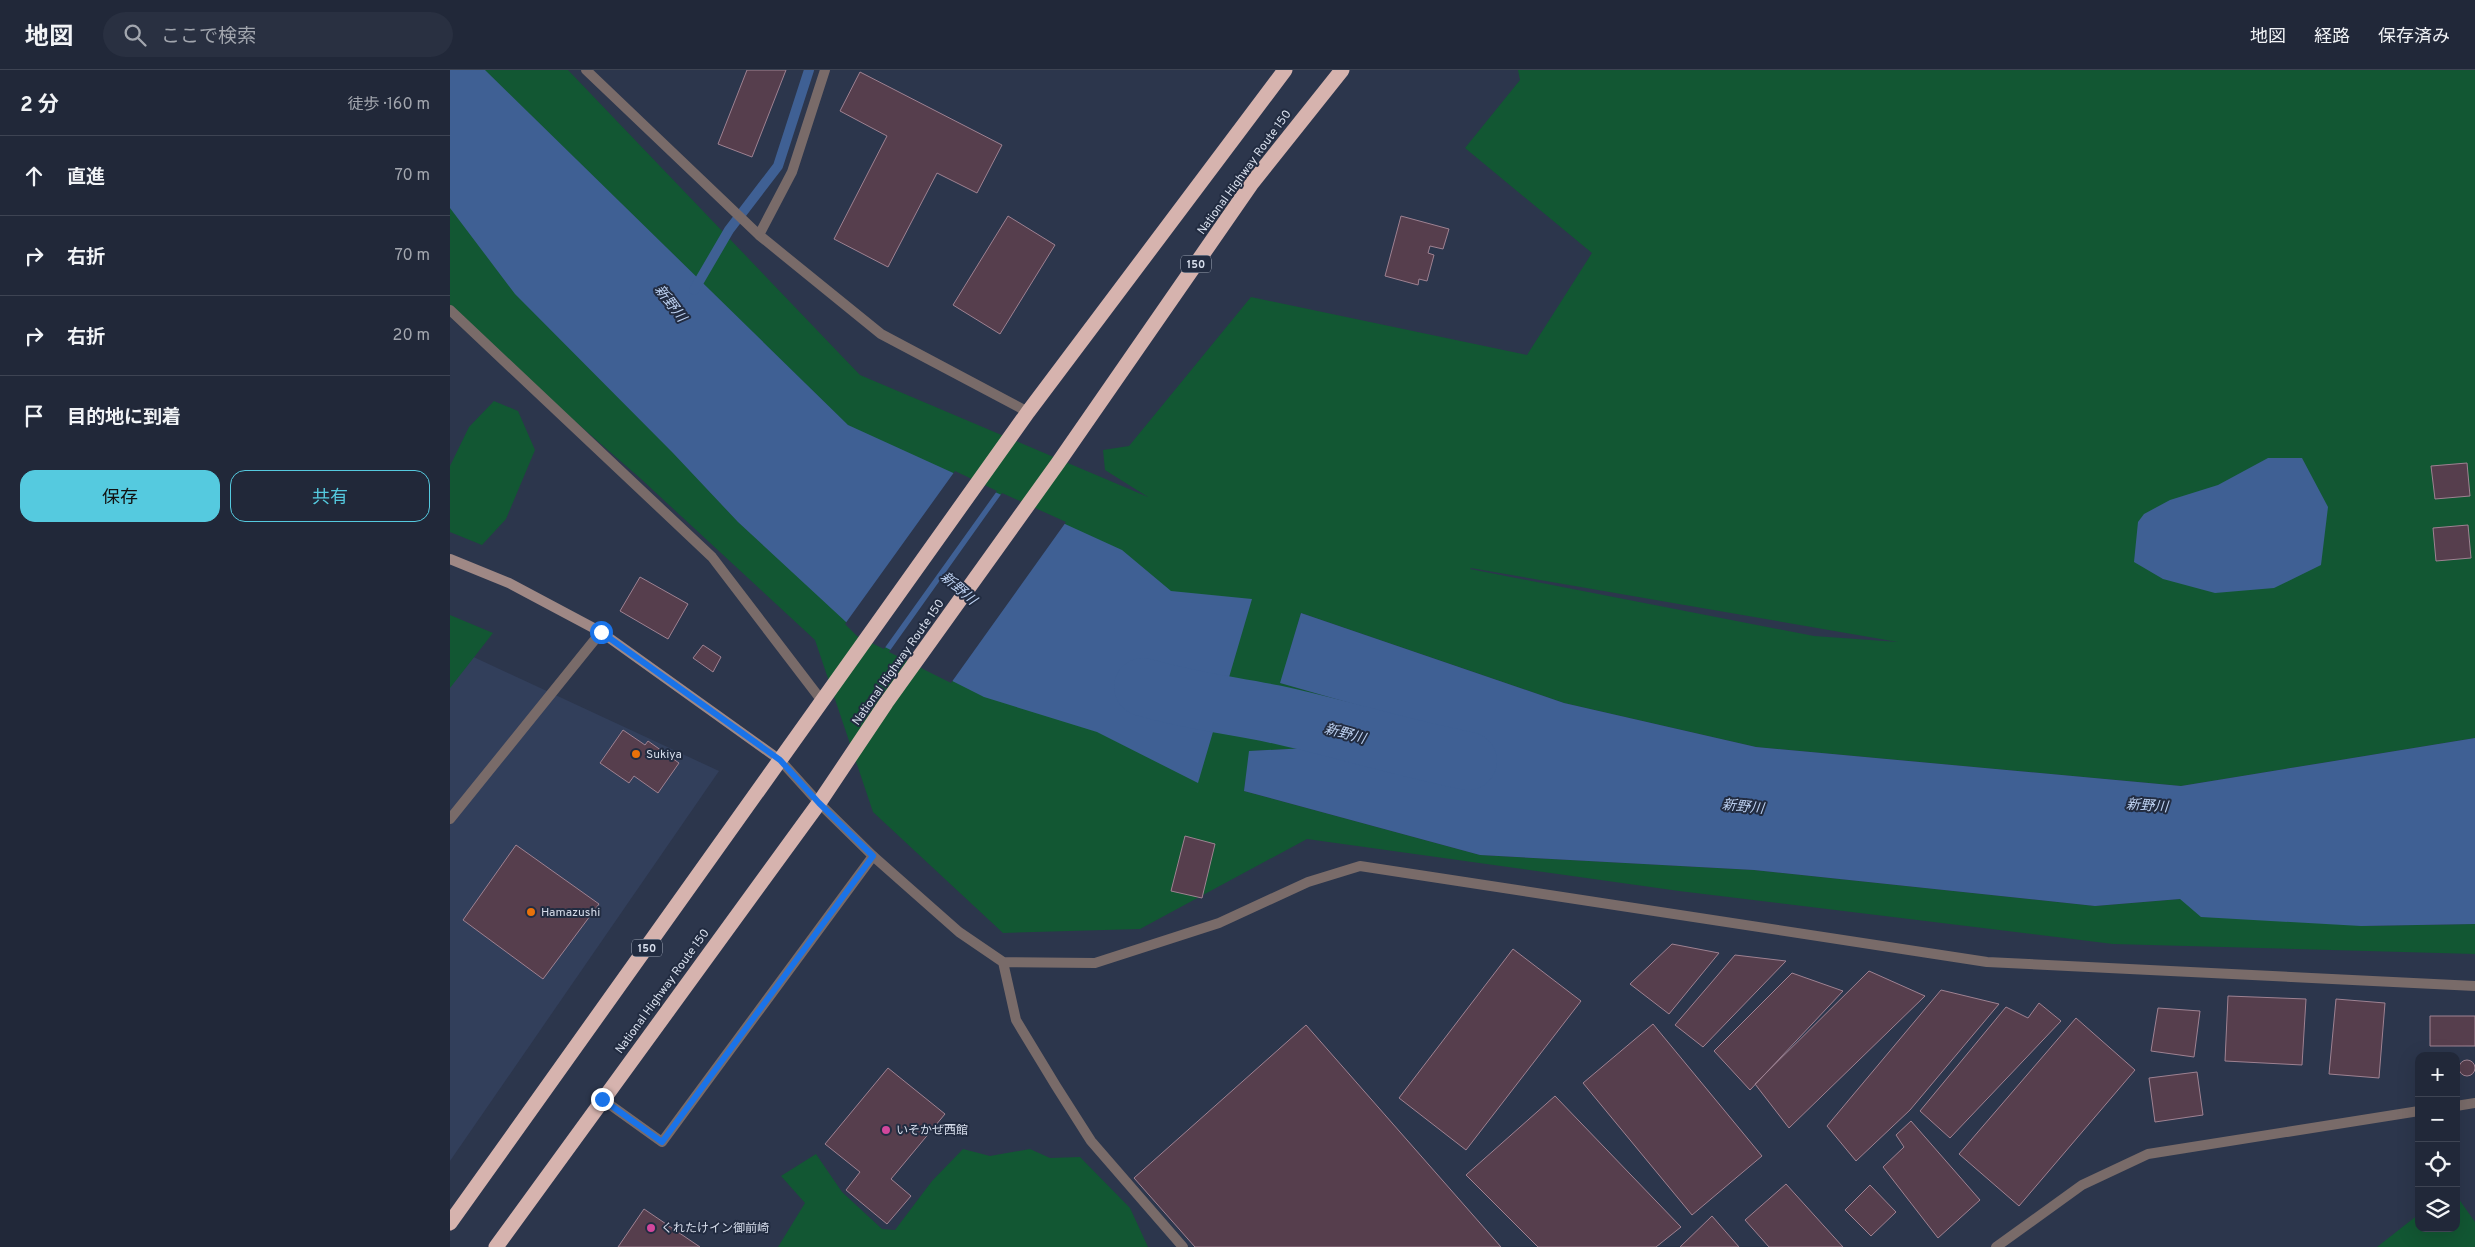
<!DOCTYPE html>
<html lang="ja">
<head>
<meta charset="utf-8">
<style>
  :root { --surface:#212839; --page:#293041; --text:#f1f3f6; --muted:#a2a6ae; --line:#3e4453; --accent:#55cadf }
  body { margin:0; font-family:Overpass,"Noto Sans JP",sans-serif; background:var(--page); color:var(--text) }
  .controls { position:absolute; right:15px; bottom:15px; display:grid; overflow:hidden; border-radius:10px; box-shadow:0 5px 20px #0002 }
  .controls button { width:45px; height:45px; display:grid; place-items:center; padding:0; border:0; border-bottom:1px solid var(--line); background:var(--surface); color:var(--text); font:25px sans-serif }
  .stop { position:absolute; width:15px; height:15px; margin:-11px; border:4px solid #1a73e8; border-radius:50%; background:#fff }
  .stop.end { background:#1a73e8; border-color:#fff; box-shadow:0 1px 5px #0008 }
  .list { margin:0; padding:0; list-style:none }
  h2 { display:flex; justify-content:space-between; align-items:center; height:65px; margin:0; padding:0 20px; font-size:21px }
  h2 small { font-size:16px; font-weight:400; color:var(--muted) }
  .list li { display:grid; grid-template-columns:32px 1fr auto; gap:15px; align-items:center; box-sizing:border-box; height:80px; padding:0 20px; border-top:1px solid var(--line) }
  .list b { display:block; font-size:19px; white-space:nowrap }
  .list em { font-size:16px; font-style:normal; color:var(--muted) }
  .actions { display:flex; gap:10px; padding:15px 20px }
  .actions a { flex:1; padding:11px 0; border:1px solid var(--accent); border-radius:15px; text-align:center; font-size:18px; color:var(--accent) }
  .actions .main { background:var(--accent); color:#111 }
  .icon { flex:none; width:28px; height:28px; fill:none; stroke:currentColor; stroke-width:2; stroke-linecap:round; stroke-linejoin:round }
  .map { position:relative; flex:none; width:2025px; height:1177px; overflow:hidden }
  header { display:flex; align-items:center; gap:30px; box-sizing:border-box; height:70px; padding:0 25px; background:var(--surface); border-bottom:1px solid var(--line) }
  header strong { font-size:24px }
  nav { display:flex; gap:28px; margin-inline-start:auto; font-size:18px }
  .search { width:350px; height:45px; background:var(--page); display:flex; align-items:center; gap:12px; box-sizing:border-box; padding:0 18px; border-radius:28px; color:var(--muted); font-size:19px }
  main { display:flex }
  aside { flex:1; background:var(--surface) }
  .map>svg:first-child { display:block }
</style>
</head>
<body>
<header>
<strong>地図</strong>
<div class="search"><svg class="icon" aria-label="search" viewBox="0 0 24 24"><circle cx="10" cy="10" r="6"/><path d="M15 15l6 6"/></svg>ここで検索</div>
<nav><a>地図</a><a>経路</a><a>保存済み</a></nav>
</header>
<main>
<aside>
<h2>2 分<small>徒歩 · 160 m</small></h2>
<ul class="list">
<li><svg class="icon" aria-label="ahead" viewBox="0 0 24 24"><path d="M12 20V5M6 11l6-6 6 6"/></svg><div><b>直進</b></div><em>70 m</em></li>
<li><svg class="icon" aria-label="right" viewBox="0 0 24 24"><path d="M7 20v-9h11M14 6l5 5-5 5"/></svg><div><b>右折</b></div><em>70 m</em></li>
<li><svg class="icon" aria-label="right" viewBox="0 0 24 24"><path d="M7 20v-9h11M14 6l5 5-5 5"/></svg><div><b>右折</b></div><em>20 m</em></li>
<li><svg class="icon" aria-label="arrive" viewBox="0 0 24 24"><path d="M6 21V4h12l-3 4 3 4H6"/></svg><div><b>目的地に到着</b></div></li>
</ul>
<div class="actions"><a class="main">保存</a><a>共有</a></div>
</aside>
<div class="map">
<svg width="2025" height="1177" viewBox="0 0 2025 1177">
  <rect width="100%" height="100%" fill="#2c364c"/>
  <path fill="#323f5b" d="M0 576 269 701 0 1091Z"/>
  <path fill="#125733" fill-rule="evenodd" d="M0 0H118L410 305 698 427 655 400 653 380 679 376 801 227 1077 285 1142 183 1015 78 1070 10 1068 0H2025V668L1731 716 1306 677 1114 633 851 543 831 613 1028 670 800 681 794 721 1030 785 1304 800 1645 836 1730 829 1911 856 2025 854V884L1663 874 1229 821 857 769 690 859 553 863 423 742 365 570 191 409 0 242ZM1020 499 1021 498 1448 572 1364 566Z
    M44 331 68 341 85 380 56 449 32 475 0 462V396L19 357Z
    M0 545 43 563 0 618Z
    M513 1079 540 1086 580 1079 600 1088 630 1087 680 1138 698 1177H328L355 1133 331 1106 366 1084 392 1122 432 1159 445 1160 482 1111Z
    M2006 1125 2025 1152V1177H1927L1969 1144V1158H2006Z"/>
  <path fill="#3f6094" d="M0 0H35L398 355 672 480 721 521 802 529 748 713 647 662 534 627 409 564 288 452 223 383 65 224 0 138Z
    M1818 388H1852L1878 437 1871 495 1824 518 1765 523 1713 509 1684 492 1688 452 1694 444 1720 430 1768 415Z
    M851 543 1114 633 1306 677 1731 716 2025 668V854L1911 856 1751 847 1730 829 1645 836 1304 800 1030 785 794 721 799 681 1026 669 830 613Z"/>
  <path fill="#2c364c" d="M505 401 547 421 434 579 407 566 395 554Z
    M552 423 616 452 501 613 439 582Z"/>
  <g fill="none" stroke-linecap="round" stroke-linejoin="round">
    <path stroke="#3f6094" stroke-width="10" d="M244 220 279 160 328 96 359 0"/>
    <path stroke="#3f6094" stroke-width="58" d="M693 617C736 630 780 635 824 644 889 658 952 678 1018 691"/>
  </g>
  <path fill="#563e4d" stroke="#9e8292" d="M297 0H336L302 87 268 74Z
    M410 2 552 75 527 123 487 103 438 197 384 169 437 66 390 41Z
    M558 146 605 175 550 264 503 235Z
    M951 146 999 159 993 179 980 176 978 183 984 185 977 211 969 209 968 215 935 206Z
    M2017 393 2020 426 1985 429 1981 396Z
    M2018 455 2021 488 1986 491 1983 458Z
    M190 507 238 534 218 569 170 541Z
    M253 575 271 587 263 602 243 588Z
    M173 660 195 675 198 671 229 693 208 723 184 706 179 713 150 693Z
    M735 766 765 774 752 828 721 821Z
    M66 775 149 834 93 909 13 850Z
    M1222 874 1269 883 1219 944 1180 914Z
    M1063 879 1131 931 1016 1080 949 1028Z
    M1285 885 1336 891 1253 977 1225 955Z
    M1419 901 1475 926 1339 1058 1305 1014Z
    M1342 903 1393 921 1300 1020 1264 981Z
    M1491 920 1549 934 1460 1040 1406 1091 1377 1056Z
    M1778 926 1856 929 1852 995 1775 991Z
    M1886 929 1935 933 1929 1008 1879 1004Z
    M1589 933 1611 951 1500 1068 1470 1041 1556 937 1578 948Z
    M1708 938 1750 941 1744 987 1701 981Z
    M1980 946H2025V976H1980Z
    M1626 948 1685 1000 1569 1136 1509 1084Z
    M1203 954 1312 1086 1242 1145 1133 1013Z
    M856 955 1051 1177H745L684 1108Z
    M2009 998a8 8 0 1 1 16 0a8 8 0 1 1-16 0Z
    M438 998 495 1044 441 1109 461 1126 437 1154 396 1120 410 1102 375 1074Z
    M1747 1002 1753 1045 1705 1052 1699 1008Z
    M1105 1026 1231 1157 1206 1177H1088L1016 1105Z
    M1461 1051 1530 1130 1488 1168 1433 1097 1454 1077 1446 1065Z
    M1336 1114 1393 1177H1319L1295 1150Z
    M1420 1115 1446 1142 1421 1166 1395 1140Z
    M194 1139 250 1177H168Z
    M1262 1146 1289 1177H1230Z"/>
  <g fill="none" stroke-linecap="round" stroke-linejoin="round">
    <path stroke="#796b69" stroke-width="10" d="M0 749 151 562
      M152 1029 212 1072 423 786"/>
    <path stroke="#796b69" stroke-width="10" d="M136 0 309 165 431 264 578 342
      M309 165 342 102 375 0
      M0 240 262 487 372 631
      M330 690 369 733 423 786 509 862 553 892 645 893 769 853 858 812 910 796 1537 892 2025 916
      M553 892 566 950 606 1016 641 1071 733 1177
      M2006 1036 2025 1033
      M1546 1177 1632 1115 1698 1084 1969 1041"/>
    <path stroke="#9f8885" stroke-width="10" d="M0 489 59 513 151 562 330 690"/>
    <path stroke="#d6b3ae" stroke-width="15" d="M0 1153 578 342 835 0
      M46 1177 369 733 436 633 608 393 802 113 892 0"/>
  </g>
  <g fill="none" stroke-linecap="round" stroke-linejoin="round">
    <path stroke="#1a73e8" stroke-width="6" d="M151 562 330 690 369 733 423 786 212 1072 152 1029"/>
  </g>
  <g fill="#e8710a" stroke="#222c41" stroke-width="2">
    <circle cx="186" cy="684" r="5"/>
    <circle cx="81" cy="842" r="5"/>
  </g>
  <g fill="#d1479c" stroke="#222c41" stroke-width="2">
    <circle cx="436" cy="1060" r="5"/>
    <circle cx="201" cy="1158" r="5"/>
  </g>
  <g text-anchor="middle" stroke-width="4" stroke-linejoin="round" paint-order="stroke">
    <g fill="#222c41" stroke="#a0a8b8" stroke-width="1">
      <rect x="731" y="185.5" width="30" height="17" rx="4"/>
      <rect x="182" y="869.5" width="30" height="17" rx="4"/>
    </g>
    <g font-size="11" font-weight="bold" fill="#d6ddeb">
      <text x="746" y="198">150</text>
      <text x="197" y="882">150</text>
    </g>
    <g font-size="12" fill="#d6ddeb" stroke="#222c41">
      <text transform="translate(794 102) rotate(-54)" y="4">National Highway Route 150</text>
      <text transform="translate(448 592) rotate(-55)" y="4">National Highway Route 150</text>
      <text transform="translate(212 921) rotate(-54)" y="4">National Highway Route 150</text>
    </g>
    <g font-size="12" fill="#d6ddeb" stroke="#222c41" text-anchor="start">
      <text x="196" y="688">Sukiya</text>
      <text x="91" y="846">Hamazushi</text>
      <text x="446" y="1064">いそかぜ西館</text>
      <text x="211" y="1162">くれたけイン御前崎</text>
    </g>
    <g font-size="14" font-style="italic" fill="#bdd1f1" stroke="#222c41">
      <text transform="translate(221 233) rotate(53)" y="5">新野川</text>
      <text transform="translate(509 518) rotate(41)" y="5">新野川</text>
      <text transform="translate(895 663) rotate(15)" y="5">新野川</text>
      <text transform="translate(1697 735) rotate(4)" y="5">新野川</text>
      <text transform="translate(1293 736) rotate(6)" y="5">新野川</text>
    </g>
  </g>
</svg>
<div class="controls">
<button>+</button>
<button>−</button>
<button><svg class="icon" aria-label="locate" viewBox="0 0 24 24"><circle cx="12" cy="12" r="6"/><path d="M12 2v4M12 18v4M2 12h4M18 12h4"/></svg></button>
<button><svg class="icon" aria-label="layers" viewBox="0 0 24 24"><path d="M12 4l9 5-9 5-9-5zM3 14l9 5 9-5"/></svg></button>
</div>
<div class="stop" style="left:151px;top:562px"></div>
<div class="stop end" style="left:152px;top:1029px"></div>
</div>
</main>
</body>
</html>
